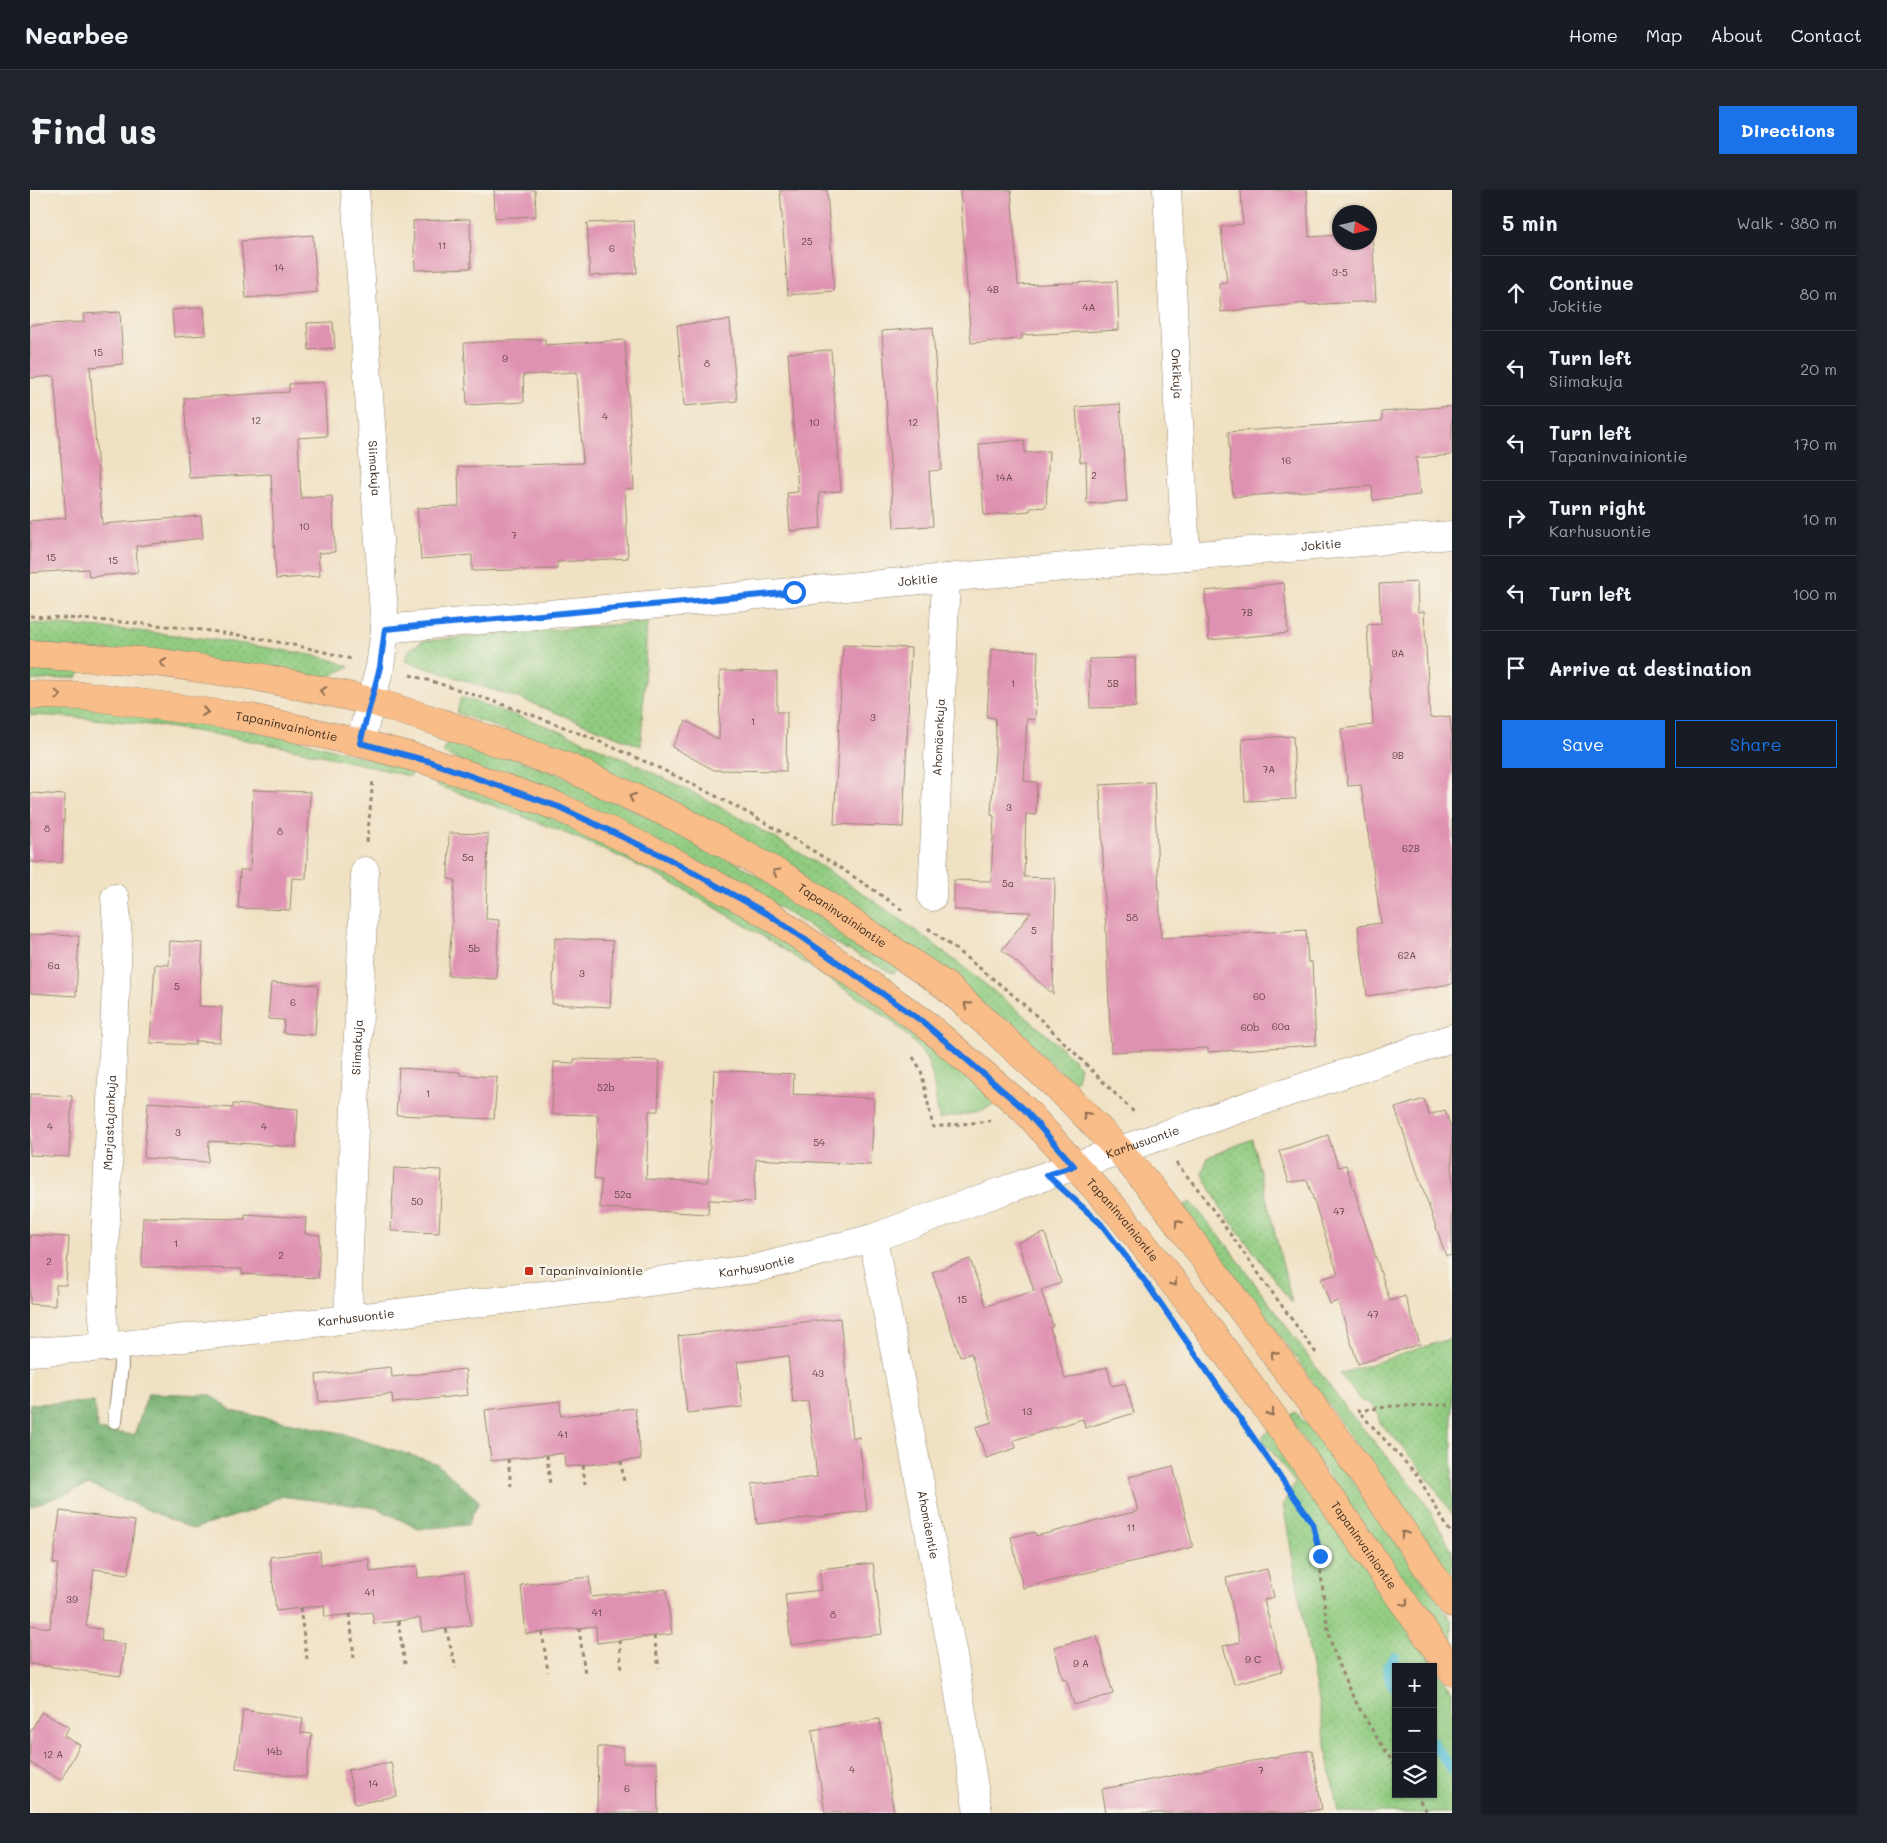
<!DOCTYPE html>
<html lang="en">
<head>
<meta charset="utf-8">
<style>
  :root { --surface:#171b24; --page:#20242c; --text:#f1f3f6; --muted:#9ea1a6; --line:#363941; --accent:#1a73e8 }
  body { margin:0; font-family:Mali,sans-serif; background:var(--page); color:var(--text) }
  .controls { position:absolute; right:15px; bottom:15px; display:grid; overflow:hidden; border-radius:0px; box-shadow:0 1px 4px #0004 }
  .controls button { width:45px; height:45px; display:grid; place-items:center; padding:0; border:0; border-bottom:1px solid var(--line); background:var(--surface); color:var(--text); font:25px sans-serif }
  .compass { position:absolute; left:1302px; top:15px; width:45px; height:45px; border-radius:50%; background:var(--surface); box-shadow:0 1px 4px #0004; rotate:98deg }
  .stop { position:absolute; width:15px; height:15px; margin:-11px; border:4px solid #1a73e8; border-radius:50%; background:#fff }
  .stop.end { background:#1a73e8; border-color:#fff; box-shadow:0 1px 5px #0008 }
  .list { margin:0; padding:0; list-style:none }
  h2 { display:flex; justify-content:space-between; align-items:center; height:65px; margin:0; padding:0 20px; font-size:21px }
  h2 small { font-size:16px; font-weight:400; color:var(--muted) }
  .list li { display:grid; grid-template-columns:32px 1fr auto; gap:15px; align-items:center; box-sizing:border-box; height:75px; padding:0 20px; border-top:1px solid var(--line) }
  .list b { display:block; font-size:19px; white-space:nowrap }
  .list p { margin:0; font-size:16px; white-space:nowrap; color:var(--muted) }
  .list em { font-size:16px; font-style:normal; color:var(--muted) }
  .actions { display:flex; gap:10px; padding:15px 20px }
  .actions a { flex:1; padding:11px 0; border:1px solid var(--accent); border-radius:0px; text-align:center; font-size:18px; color:var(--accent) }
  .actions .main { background:var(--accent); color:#fff }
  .icon { flex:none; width:28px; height:28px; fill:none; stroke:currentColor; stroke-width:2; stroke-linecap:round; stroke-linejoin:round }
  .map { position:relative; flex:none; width:1422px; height:1623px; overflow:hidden; border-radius:0px }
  header { display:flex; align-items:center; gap:30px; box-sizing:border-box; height:70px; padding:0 25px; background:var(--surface); border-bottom:1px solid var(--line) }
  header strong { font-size:24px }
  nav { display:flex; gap:28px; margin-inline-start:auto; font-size:18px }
  .intro { display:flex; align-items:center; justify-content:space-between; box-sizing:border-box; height:120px; padding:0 30px }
  h1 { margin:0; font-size:35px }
  .button { padding:12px 22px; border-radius:0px; background:var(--accent); color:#fff; font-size:18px; font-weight:700 }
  main { display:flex; gap:30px; padding:0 30px }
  aside { flex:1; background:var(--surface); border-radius:0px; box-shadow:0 1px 4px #0004 }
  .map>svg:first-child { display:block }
</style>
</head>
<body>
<header>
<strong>Nearbee</strong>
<nav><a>Home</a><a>Map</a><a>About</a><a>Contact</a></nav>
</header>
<div class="intro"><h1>Find us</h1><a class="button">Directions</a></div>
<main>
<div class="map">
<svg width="1422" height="1623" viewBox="0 0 1422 1623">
  <defs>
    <pattern id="green-dots" width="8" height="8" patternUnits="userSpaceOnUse" patternTransform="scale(1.25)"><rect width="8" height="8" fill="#91cc81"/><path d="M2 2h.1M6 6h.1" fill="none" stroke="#7eaf6f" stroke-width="1.8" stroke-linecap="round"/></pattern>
    <pattern id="forest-crowns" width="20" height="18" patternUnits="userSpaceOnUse" patternTransform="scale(1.25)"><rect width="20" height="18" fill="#74b06f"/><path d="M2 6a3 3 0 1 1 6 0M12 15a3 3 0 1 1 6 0" fill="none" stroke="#608f5b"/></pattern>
  </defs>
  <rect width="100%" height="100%" fill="#f7f3e8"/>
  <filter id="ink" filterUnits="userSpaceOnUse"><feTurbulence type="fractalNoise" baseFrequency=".02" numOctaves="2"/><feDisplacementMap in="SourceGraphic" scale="10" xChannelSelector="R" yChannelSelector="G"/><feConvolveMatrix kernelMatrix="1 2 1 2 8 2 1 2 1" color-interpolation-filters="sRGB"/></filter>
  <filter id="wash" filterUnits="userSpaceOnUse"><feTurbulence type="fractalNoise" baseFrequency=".0096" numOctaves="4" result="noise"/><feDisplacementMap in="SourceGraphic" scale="20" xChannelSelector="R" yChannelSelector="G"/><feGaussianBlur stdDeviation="1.12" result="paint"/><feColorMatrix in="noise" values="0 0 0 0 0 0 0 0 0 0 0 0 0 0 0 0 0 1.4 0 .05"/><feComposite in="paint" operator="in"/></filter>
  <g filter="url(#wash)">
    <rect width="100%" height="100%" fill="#f0e1c3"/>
    <path fill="url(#green-dots)" stroke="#667b50" fill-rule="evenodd" d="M617 432 611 556 491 509 375 471 379 460 393 451Z
      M0 433C82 438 164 445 245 459 269 463 298 466 319 477L297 487 285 486 0 453Z
      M0 472 50 478 49 485 47 487 0 491Z
      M434 508C468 520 502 530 535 543 681 604 817 684 941 783 978 813 1017 842 1050 876L1047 890 1042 891 940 803 574 580 502 550 427 523 430 509Z
      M0 513 81 518 259 547 382 581 381 586H378C254 554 128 530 0 525Z
      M419 545 528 584 683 658 870 775 864 784 810 756 736 709 413 563Z
      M405 585 458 601 564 646 727 729 880 836 969 912 949 922 909 929C905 910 905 880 893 864 866 828 823 805 785 780 733 746 679 712 623 683 553 647 479 621 406 595Z
      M1222 949 1262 1113 1191 1018 1172 983 1178 967Z
      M1161 1012 1197 1055 1317 1220 1391 1306 1422 1360V1394L1269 1172 1153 1016Z
      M1422 1148V1324C1401 1290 1378 1262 1350 1233L1348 1227 1350 1226 1340 1213 1331 1211 1310 1184Z
      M1265 1222 1290 1247 1338 1311 1422 1431V1464L1258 1227Z
      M1240 1239 1422 1501V1623H1308L1253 1314 1265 1293 1232 1248ZM1366 1477H1403V1604H1366Z"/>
    <path fill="url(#forest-crowns)" stroke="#586d46" d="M118 1203 182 1205 202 1221 306 1242 406 1273 449 1311 438 1335 388 1339 347 1318 250 1306 224 1320 163 1339 59 1295 0 1317V1214L64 1212 68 1240 104 1245Z"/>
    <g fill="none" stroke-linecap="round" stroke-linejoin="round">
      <path stroke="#59c1d5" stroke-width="10" d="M1365 1467 1357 1476 1360 1491 1366 1499
        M1403 1553 1422 1580"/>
    </g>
    <g id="blocks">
      <path fill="#df91b1" d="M464 0H505L506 26 465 28Z
        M750 0H797L804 101 758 105Z
        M930 0H981L988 95 1087 91 1089 140 992 145V149L941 153Z
        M1211 0H1277L1279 47 1310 45V52H1340V44L1342 43 1346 111 1277 115V113L1191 122 1189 94 1197 93 1191 37 1213 34Z
        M440 29 441 78 385 80 383 31Z
        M604 31 607 83 560 86 557 33Z
        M283 45 287 102 216 108 211 51Z
        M174 117 176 145 144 147 142 120Z
        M90 122 93 174 60 177 72 334 171 326 173 348 106 356 108 382 59 387 58 379 0 383V331L36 328 24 186 0 188V135L54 132 53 124Z
        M700 130 707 211 654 216 647 135Z
        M303 132 305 158 279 160 277 133Z
        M903 137 912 280 899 281 903 336 864 338 852 141Z
        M515 149V155L595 150 604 298 595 299 598 368 527 372V379L442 381V365L391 369 387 318 429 316 428 277 553 273 547 182 493 185 494 212 437 215 434 153Z
        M801 160 811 301 789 303 791 338 760 341 757 303 768 302 758 163Z
        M294 192 297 246 268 248 271 308 302 306 305 362 288 363 290 386 246 389 241 284 159 288 154 208 259 202V194Z
        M1090 214 1097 311 1057 314 1056 272H1050L1046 217Z
        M1422 216V265L1386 268 1390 305 1343 310 1342 296 1203 307 1198 242 1352 231V222Z
        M994 250 995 263 1019 261 1016 317 1000 318V321L954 325 949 254Z
        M1387 392 1388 422 1394 421 1400 528 1420 526 1422 546V794L1337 806 1328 736 1351 733 1331 595 1318 596 1311 539 1343 535 1337 435 1351 434 1349 394Z
        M1254 393 1258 443 1179 450 1175 401Z
        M813 455 881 458 873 637 804 634Z
        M961 459 1008 461 1005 530 997 529 994 591 1007 592 1006 625 996 624 994 687 1025 688 1023 804 972 760 1001 722 924 720V690L961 691 964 626 961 625 966 545 965 528 957 527Z
        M1105 468 1106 517 1060 518 1059 469Z
        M690 481 747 482V522H757L756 581 684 580 642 557 656 531 689 550Z
        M1263 546 1266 609 1215 611 1212 549Z
        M1124 592 1131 748 1276 740 1278 772H1282L1286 855 1178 862V858L1081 862 1070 595Z
        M223 600 280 602 276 689 262 688 260 720 208 718 210 680H220Z
        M0 603 35 605 32 673 0 672Z
        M419 643 458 644 456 729 469 730 466 789 418 786 425 690 418 689Z
        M0 744 49 746 46 806 0 803Z
        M525 748 583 751 580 817 522 814Z
        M140 751 173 753 169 816 192 817 190 852 165 851V855L120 853 125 774 139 775Z
        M241 793 288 795 285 845 253 843 254 830 238 829Z
        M544 869 630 871 628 921H619L616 989 678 992 684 880 764 884 763 904 844 908 841 975 726 969 724 1012 679 1010 678 1024 570 1018 571 990 564 989 568 925 522 924 524 872 544 873Z
        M369 878 430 882V885L467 887 464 929 366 925Z
        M0 904 42 906 39 967 0 965Z
        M1394 909 1399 925 1415 920 1422 941V1065L1416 1066 1365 918Z
        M118 912 203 918V914L268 919 266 957 179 951 178 972 114 968Z
        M1298 945 1308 977 1316 975 1360 1111 1375 1106 1390 1154 1328 1174 1308 1111 1300 1114 1291 1089 1308 1084 1277 990 1259 992 1249 961Z
        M364 978 412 980 409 1043 361 1041Z
        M215 1024 276 1028 275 1044 290 1045 288 1088 212 1084V1079L112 1077 113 1027 215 1029Z
        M1015 1043 1031 1093 1011 1100 1023 1136 1020 1137 1035 1189 1077 1177 1082 1196 1095 1193 1104 1223 1055 1238 1053 1229 984 1250 986 1258 956 1268 946 1237 962 1232 941 1163 930 1167 902 1082 940 1069 956 1116 1004 1101 988 1052Z
        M0 1045 39 1047 36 1095H26L25 1116 0 1114Z
        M810 1128 823 1248 829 1247 837 1321 727 1334 722 1294 787 1287 778 1211 763 1213 758 1166 707 1172 713 1217 657 1223 648 1146Z
        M361 1177 362 1187 435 1179 438 1205 363 1213 362 1204 289 1212 286 1185Z
        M530 1211 531 1226 605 1218 611 1269 535 1277 534 1263 461 1271 455 1220Z
        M1143 1276 1163 1357 993 1398 981 1347 1005 1342 1006 1346 1108 1321 1099 1287Z
        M30 1321 105 1331 98 1384 64 1379 56 1437 72 1439 71 1451 95 1454 91 1486 0 1474V1435L20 1438 28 1374 23 1373Z
        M290 1361 291 1375 339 1369 340 1382 387 1376 388 1388 434 1383 441 1435 392 1442 390 1428 344 1434 342 1422 295 1427 294 1415 246 1421 240 1367Z
        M843 1373 852 1444 761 1455 755 1404 792 1400 789 1379Z
        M1237 1379 1244 1407 1234 1410 1252 1481 1204 1494 1193 1456 1210 1452 1196 1388Z
        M559 1387 561 1407 636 1399 642 1444 567 1453 566 1436 496 1444 491 1395Z
        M1067 1446 1083 1504 1044 1515 1036 1488 1033 1489 1024 1457Z
        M213 1520 273 1528 271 1543 282 1544 276 1587 206 1578Z
        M11 1522 39 1537 34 1546 50 1555 31 1590 0 1573V1543Z
        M849 1529 864 1623H795L782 1540Z
        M568 1557H593V1573H627L628 1623H567Z
        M1282 1560 1292 1619 1269 1623H1076L1072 1599Z
        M361 1572 367 1606 325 1614 318 1580Z"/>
    </g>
  </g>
  <g filter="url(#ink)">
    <use href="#blocks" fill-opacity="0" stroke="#968670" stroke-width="1"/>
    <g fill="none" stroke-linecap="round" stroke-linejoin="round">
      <g stroke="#968670" stroke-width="16">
        <path id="service" d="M85 1231 91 1176 90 1155"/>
      </g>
      <g stroke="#968670" stroke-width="29">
        <g id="minor">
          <path id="s1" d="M325 0 355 439 350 477 330 553"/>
          <path id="s2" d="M1137 0 1156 366"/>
          <path id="s3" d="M355 439 1156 366 1422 345"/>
          <path id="s4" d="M902 707 916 388"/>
          <path id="s5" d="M843 1048 923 1466 948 1623"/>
          <path id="s6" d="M319 1129 318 1083 335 681"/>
          <path id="s7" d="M76 1157 72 1118 88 749 85 708"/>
        </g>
      </g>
      <g stroke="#968670" stroke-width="29">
        <g id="tertiary">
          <path id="s8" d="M0 1162 76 1157 319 1129 724 1079 843 1048 958 1006 1226 913 1422 848"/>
        </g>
      </g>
      <g stroke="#968670" stroke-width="29">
        <g id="primary">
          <path id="s9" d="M0 464 125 472 224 486 341 511 409 532 540 578 650 629 758 689 916 796 1038 907 1089 960 1132 1011 1331 1281 1422 1413"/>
          <path id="s10" d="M0 505 57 506 221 528 330 553 398 571 529 617 637 668 741 726 893 832 994 919 1090 1025 1159 1112 1249 1235 1422 1481"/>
        </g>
      </g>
      <path stroke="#968670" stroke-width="3" stroke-dasharray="4 4" stroke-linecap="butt" d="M0 426C108 432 217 440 321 469
        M380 485C557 536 725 614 875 722
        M337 652 343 589
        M898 738C932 765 968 791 1000 820 1036 852 1068 888 1104 922
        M883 867 891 880 903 937 960 931
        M1146 973 1167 998 1286 1163
        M1327 1221 1363 1216 1422 1215
        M1331 1224 1387 1285 1422 1345
        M517 1265 520 1295
        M478 1269 481 1296
        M591 1271 594 1293
        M553 1275 555 1294
        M1284 1341C1292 1375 1292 1409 1299 1443 1310 1493 1339 1535 1366 1577
        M270 1418 277 1469
        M320 1424 324 1469
        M368 1431 375 1474
        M549 1438 555 1484
        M416 1439 426 1478
        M512 1442 518 1482
        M624 1446 629 1478
        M589 1450 592 1481
        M1385 1604 1398 1623"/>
      <use href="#service" stroke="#fff" stroke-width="14"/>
      <use href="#minor" stroke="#fff" stroke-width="28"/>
      <use href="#tertiary" stroke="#fff" stroke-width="28"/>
      <use href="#primary" stroke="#f8bd89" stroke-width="28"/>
    </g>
    <defs><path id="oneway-chevron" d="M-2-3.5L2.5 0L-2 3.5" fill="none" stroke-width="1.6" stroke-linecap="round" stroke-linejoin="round" transform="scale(1.25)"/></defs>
    <g stroke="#906c4e">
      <use href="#oneway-chevron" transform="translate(133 473) rotate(-172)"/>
      <use href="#oneway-chevron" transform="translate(293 501) rotate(-168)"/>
      <use href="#oneway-chevron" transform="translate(28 505) rotate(1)"/>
      <use href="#oneway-chevron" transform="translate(175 522) rotate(8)"/>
      <use href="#oneway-chevron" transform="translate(602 607) rotate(-155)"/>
      <use href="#oneway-chevron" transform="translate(746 682) rotate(-151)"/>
      <use href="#oneway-chevron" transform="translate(937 815) rotate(-138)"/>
      <use href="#oneway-chevron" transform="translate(1056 925) rotate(-134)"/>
      <use href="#oneway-chevron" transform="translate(1148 1033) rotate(-126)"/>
      <use href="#oneway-chevron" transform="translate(1144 1093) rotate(52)"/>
      <use href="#oneway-chevron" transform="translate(1244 1164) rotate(-126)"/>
      <use href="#oneway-chevron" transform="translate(1241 1223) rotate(54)"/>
      <use href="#oneway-chevron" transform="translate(1374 1344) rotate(-125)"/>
      <use href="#oneway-chevron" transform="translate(1375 1413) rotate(55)"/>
    </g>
  </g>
  <g fill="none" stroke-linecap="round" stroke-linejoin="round" filter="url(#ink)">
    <path stroke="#1a73e8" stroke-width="6" d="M764 402 355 439 350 477 330 553 398 571 529 617 637 668 741 726 893 832 994 919 1044 976 1017 985 1071 1034 1117 1094 1283 1334 1290 1366"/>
  </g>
  <rect fill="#c8321e" stroke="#f7f3e8" stroke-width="2" x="494" y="1076" width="10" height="10" rx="2.5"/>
  <g text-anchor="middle" stroke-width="5" stroke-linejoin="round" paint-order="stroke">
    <g font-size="10" fill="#644443">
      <text x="777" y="55">25</text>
      <text x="412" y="59">11</text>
      <text x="582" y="62">6</text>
      <text x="249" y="81">14</text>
      <text x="1310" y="86">3-5</text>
      <text x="963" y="103">4B</text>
      <text x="1059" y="121">4A</text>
      <text x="68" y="166">15</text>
      <text x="475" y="172">9</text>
      <text x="677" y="177">8</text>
      <text x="575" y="230">4</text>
      <text x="226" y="234">12</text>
      <text x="784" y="236">10</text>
      <text x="883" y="236">12</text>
      <text x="1256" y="274">16</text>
      <text x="1064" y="289">2</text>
      <text x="974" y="291">14A</text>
      <text x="274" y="340">10</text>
      <text x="484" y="349">7</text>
      <text x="21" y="371">15</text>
      <text x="83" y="374">15</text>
      <text x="1217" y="426">7B</text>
      <text x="1368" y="467">9A</text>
      <text x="983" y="497">1</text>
      <text x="1083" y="497">5B</text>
      <text x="843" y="531">3</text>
      <text x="723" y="535">1</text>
      <text x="1368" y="569">9B</text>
      <text x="1239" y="583">7A</text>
      <text x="979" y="621">3</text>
      <text x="17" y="642">8</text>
      <text x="250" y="645">8</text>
      <text x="1381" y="662">62B</text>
      <text x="438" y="671">5a</text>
      <text x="978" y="697">5a</text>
      <text x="1102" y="731">58</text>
      <text x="1004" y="744">5</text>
      <text x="444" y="762">5b</text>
      <text x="1377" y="769">62A</text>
      <text x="24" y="779">6a</text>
      <text x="552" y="787">3</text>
      <text x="147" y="800">5</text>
      <text x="1229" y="810">60</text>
      <text x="263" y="816">6</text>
      <text x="1251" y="840">60a</text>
      <text x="1220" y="841">60b</text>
      <text x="576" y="901">52b</text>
      <text x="398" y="907">1</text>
      <text x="20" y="940">4</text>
      <text x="234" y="940">4</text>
      <text x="148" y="946">3</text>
      <text x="789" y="956">54</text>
      <text x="593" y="1008">52a</text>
      <text x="387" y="1015">50</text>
      <text x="1309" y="1025">47</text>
      <text x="146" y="1057">1</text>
      <text x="251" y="1069">2</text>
      <text x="19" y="1075">2</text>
      <text x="932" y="1113">15</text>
      <text x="1343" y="1128">47</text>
      <text x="788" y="1187">43</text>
      <text x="997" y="1225">13</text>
      <text x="533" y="1248">41</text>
      <text x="1101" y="1341">11</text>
      <text x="340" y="1406">41</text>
      <text x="42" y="1413">39</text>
      <text x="567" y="1426">41</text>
      <text x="803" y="1428">8</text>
      <text x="1223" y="1473">9 C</text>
      <text x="1051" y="1477">9 A</text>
      <text x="244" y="1565">14b</text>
      <text x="23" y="1568">12 A</text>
      <text x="822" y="1583">4</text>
      <text x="1231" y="1584">7</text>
      <text x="343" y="1597">14</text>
      <text x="597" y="1602">6</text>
    </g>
    <g font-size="12" fill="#3b2a1e" stroke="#f7f3e8">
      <text dy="4" stroke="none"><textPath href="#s2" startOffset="184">Onkikuja</textPath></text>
      <text dy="4" stroke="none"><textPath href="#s1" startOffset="279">Siimakuja</textPath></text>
      <text dy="4" stroke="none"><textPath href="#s3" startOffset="940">Jokitie</textPath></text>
      <text dy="4" stroke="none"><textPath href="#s3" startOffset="535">Jokitie</textPath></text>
      <text dy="4" stroke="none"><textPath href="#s10" startOffset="259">Tapaninvainiontie</textPath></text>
      <text dy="4" stroke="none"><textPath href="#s4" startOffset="160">Ahomäenkuja</textPath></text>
      <text dy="4" stroke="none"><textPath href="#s9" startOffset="865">Tapaninvainiontie</textPath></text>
      <text dy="4" stroke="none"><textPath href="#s6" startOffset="272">Siimakuja</textPath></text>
      <text dy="4" stroke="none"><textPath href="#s7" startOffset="225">Marjastajankuja</textPath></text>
      <text dy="4" stroke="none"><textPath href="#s8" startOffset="1138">Karhusuontie</textPath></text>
      <text dy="4" stroke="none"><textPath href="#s10" startOffset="1249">Tapaninvainiontie</textPath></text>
      <text dy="4" stroke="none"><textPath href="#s8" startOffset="732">Karhusuontie</textPath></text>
      <text dy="4" stroke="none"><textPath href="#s8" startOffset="328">Karhusuontie</textPath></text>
      <text dy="4" stroke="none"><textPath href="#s5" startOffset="292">Ahomäentie</textPath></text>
      <text dy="4" stroke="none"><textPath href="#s10" startOffset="1654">Tapaninvainiontie</textPath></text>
    </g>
    <g font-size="12" fill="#3b2a1e" stroke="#f7f3e8" text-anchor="start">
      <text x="509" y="1085">Tapaninvainiontie</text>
    </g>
  </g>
</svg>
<div class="controls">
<button>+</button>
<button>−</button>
<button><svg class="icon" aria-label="layers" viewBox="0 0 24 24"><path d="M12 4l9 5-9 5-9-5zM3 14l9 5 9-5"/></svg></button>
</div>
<svg class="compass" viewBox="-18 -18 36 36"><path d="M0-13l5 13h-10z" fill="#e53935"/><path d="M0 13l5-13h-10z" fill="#9ea1a6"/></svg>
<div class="stop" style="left:764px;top:402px"></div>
<div class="stop end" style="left:1290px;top:1366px"></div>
</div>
<aside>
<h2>5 min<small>Walk · 380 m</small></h2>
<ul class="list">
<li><svg class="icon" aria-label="ahead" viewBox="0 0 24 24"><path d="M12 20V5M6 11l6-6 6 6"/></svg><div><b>Continue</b><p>Jokitie</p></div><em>80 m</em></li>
<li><svg class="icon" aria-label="left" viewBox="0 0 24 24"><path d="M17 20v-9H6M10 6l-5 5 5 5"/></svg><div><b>Turn left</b><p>Siimakuja</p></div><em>20 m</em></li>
<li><svg class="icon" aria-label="left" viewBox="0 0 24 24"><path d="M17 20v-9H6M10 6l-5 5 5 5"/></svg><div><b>Turn left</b><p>Tapaninvainiontie</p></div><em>170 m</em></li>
<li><svg class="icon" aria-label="right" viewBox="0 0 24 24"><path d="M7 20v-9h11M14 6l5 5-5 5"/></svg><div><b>Turn right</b><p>Karhusuontie</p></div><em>10 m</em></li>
<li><svg class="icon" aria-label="left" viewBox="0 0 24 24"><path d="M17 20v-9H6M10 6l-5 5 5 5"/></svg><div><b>Turn left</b></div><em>100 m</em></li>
<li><svg class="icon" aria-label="arrive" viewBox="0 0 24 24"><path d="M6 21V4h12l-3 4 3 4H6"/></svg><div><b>Arrive at destination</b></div></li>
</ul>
<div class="actions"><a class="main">Save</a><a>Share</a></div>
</aside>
</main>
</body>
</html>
